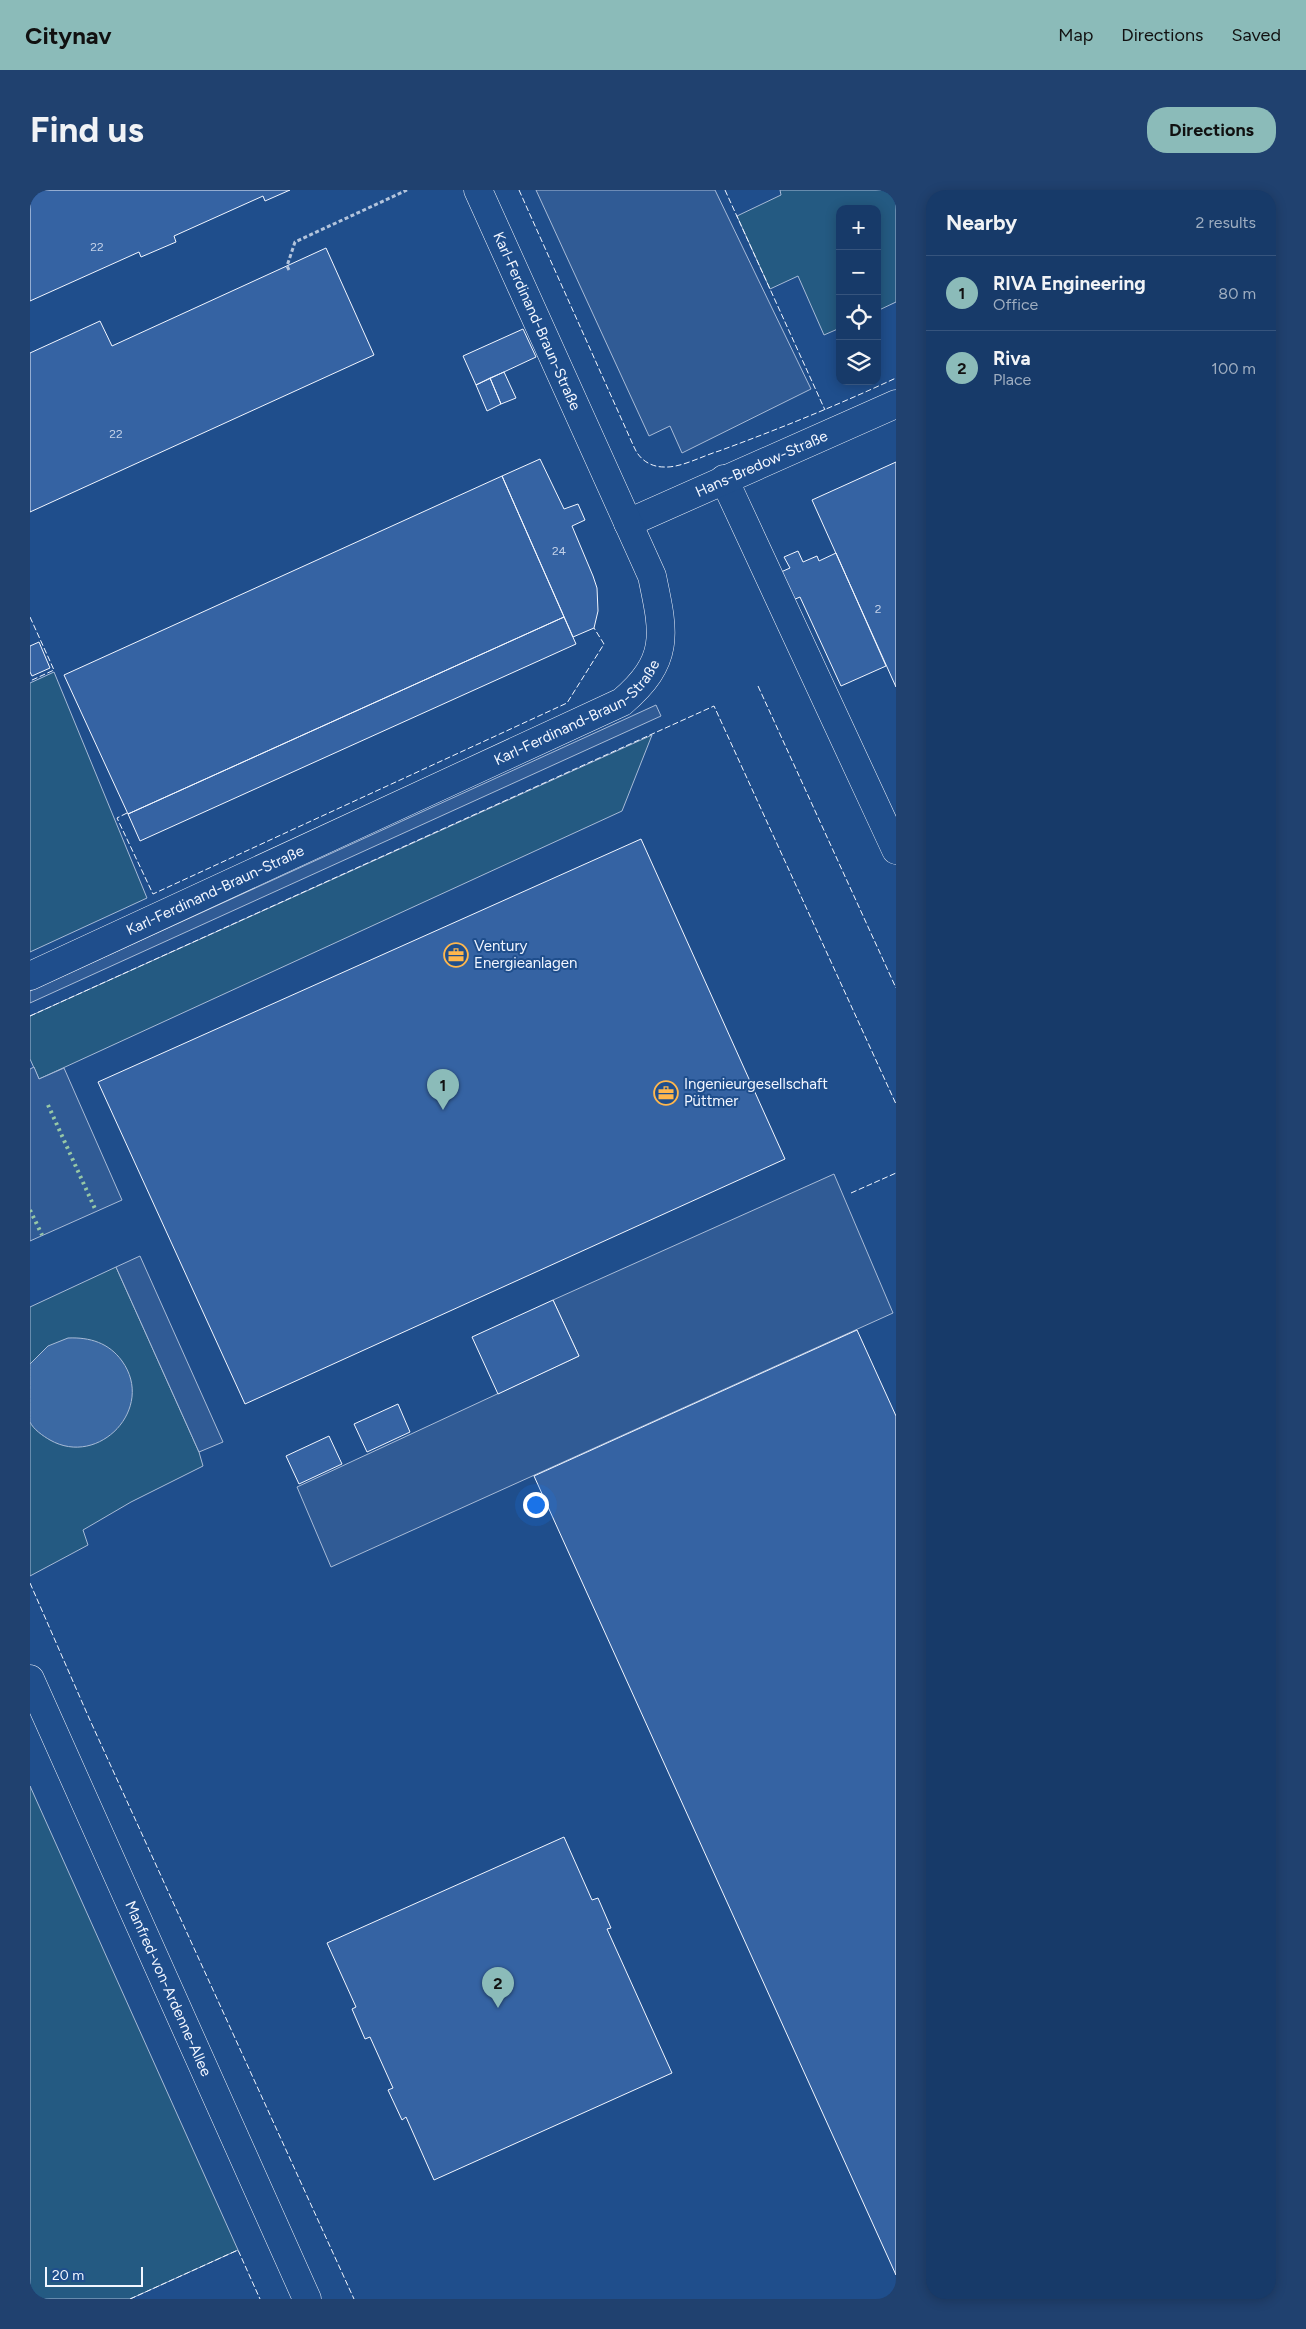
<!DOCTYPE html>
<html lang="en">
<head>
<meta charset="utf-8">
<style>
  :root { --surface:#173a69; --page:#20416f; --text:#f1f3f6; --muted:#9eadc0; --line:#36547d; --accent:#8bbbb9 }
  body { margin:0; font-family:Figtree,sans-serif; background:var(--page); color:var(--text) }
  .controls { position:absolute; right:15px; top:15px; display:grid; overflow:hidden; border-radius:10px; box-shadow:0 2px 12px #0003 }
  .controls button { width:45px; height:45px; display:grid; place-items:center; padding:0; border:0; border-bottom:1px solid var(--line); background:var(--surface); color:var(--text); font:25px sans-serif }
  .scale { position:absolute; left:15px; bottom:12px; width:98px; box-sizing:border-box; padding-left:5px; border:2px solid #f2f6ff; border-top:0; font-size:14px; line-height:18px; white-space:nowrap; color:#f2f6ff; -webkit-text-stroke:4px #1f4e8c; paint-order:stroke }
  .you { position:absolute; left:505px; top:1314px; width:18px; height:18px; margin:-12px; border:4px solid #fff; border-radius:50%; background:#1a73e8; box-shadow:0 0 0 8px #1a73e833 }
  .badge { display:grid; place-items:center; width:32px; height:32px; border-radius:50%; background:var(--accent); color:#111; font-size:16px; font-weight:700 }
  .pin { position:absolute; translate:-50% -41px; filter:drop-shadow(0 1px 2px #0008) }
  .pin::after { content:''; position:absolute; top:26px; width:18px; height:15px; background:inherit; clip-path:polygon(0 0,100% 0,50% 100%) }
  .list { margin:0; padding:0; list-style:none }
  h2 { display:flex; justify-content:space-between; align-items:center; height:65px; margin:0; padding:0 20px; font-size:21px }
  h2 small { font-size:16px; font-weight:400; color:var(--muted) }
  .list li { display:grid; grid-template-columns:32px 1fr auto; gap:15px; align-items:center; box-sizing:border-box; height:75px; padding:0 20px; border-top:1px solid var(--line) }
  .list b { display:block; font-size:19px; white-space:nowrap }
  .list p { margin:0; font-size:16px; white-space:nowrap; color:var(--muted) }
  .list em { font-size:16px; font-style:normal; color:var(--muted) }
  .icon { flex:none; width:28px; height:28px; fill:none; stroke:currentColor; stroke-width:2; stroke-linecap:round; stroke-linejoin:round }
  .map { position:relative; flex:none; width:866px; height:2109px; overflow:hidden; border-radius:20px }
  header { display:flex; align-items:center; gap:30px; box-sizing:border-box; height:70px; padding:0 25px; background:var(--accent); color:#111 }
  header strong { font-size:24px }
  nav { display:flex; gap:28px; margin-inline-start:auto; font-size:18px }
  .intro { display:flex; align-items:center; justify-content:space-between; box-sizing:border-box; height:120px; padding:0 30px }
  h1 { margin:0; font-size:35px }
  .button { padding:12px 22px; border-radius:20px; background:var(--accent); color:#111; font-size:18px; font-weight:700 }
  main { display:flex; gap:30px; padding:0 30px }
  aside { flex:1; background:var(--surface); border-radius:20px; box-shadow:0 2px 12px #0003 }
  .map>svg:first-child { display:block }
</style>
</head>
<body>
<header>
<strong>Citynav</strong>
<nav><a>Map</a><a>Directions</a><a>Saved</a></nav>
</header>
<div class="intro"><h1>Find us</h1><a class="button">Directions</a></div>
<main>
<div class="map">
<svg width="866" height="2109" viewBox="0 0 866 2109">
  <rect width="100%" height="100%" fill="#1f4e8c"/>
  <path fill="#245a82" stroke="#a8bbd7" d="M750 0H866V112L847 121V19H810V138L794 145 768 86 740 99 707 26 751 5Z
    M24 482 117 708 0 762V493Z
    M622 545 592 621 9 889 0 869V826Z
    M86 1077 169 1262 173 1276 101 1312 53 1340 58 1355 0 1386V1117Z
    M0 1596 208 2060 100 2109H0Z"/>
  <path fill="#305b95" stroke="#a8bbd7" d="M506 0H685L781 199 652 263 640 236 619 246Z
    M626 515 631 526 0 813V801Z
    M4 877 9 889 34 878 92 1010 0 1051V879Z
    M804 984 863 1123 301 1377 267 1297 549 1166 523 1110Z
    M110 1066 193 1252 169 1262 86 1077Z"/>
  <path fill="#3b69a3" stroke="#a8bbd7" d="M38 1148C60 1147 79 1153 92 1171 126 1218 69 1278 20 1250 13 1246 3 1239 0 1232 0 1223 0 1186 0 1174L18 1156Z"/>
  <path fill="#3563a3" stroke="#f2f6ff" d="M0 0H260L235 11 233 6 144 46 146 52 111 67 109 62 0 111Z
    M296 58 344 165 0 322V163L70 131 82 156Z
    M493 139 506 167 446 195 433 166Z
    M474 182 486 208 471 214 460 188Z
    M460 188 471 214 457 221 446 195Z
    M510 269 534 319 548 314 555 330 542 336 563 386 567 398 568 421 564 438 543 447 472 286Z
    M866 272V497L782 310Z
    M472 286 534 427 98 624 34 485Z
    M768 361 773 372 787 366 789 371 806 363 856 476 811 496 770 407 763 410 751 382 760 378 754 367Z
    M534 427 546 454 110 651 98 624Z
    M9 452 20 478 2 486 0 482V456Z
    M611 649 755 969 215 1214 68 892Z
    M523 1110 549 1166 468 1204 442 1147Z
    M827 1140 866 1226V2085L504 1286Z
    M368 1214 380 1242 337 1262 324 1234Z
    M299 1246 312 1274 269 1294 256 1266Z
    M534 1647 562 1710 568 1708 581 1738 577 1739 642 1883 404 1990 376 1927 372 1930 358 1900 363 1898 340 1847 335 1849 322 1819 326 1817 297 1753Z"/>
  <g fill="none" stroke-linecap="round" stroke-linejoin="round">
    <g stroke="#f2f6ff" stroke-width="29">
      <g id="minor">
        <path d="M694 289 866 660"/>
        <path id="s1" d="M598 333 866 214"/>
        <path id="s2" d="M0 786 592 512C641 470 634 443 622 386L448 0"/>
        <path id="s3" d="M0 1489 277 2109"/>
      </g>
    </g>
    <path stroke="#b3c4dc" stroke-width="3" stroke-dasharray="4 2.5" stroke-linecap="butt" d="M259 80 257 76 265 52 377 0"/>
    <use href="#minor" stroke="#1f4e8c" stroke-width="28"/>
    <path stroke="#97c8a6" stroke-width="4" stroke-dasharray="2.5 4" stroke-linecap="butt" d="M18 915 66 1021
      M0 1020 12 1045"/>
    <path stroke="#f2f6ff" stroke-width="1" stroke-dasharray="6 2.5" stroke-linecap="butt" d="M489 0 604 257C609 269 620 277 634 277 651 278 672 266 689 261 749 239 808 215 866 188
      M695 0 795 220
      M0 427 24 480 0 491
      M728 496 866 798
      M97 623 87 628 123 704 537 513 574 454 564 438
      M0 826 684 516 866 914
      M821 1003 866 983
      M0 1393 59 1528 324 2109
      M100 2109 208 2060 230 2109"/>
  </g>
  <defs>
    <g id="office-ring" transform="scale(1.25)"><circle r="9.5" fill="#1f4e8c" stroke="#ffb74d" stroke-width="1.5"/><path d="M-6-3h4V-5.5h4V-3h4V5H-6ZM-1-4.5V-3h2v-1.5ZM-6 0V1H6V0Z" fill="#ffb74d"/></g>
  </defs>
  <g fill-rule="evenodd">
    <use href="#office-ring" x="426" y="765"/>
    <use href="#office-ring" x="636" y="903"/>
  </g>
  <g text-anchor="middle" stroke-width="4" stroke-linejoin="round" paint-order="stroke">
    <g font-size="12" fill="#c3d1e8">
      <text x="67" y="61">22</text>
      <text x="86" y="248">22</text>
      <text x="529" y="365">24</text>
      <text x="848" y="423">2</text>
    </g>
    <g font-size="15" fill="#f2f6ff" stroke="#1f4e8c">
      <text transform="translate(507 131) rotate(66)" y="5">Karl-Ferdinand-Braun-Straße</text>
      <text dy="5" stroke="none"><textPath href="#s1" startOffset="146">Hans-Bredow-Straße</textPath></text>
      <text dy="5" stroke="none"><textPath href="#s2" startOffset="609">Karl-Ferdinand-Braun-Straße</textPath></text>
      <text dy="5" stroke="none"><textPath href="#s2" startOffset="204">Karl-Ferdinand-Braun-Straße</textPath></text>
      <text dy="5" stroke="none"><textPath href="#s3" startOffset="339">Manfred-von-Ardenne-Allee</textPath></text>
    </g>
    <g font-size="15" fill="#f2f6ff" stroke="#1f4e8c" text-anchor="start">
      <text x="444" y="761">Ventury<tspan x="444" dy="17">Energieanlagen</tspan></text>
      <text x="654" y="899">Ingenieurgesellschaft<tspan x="654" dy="17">Püttmer</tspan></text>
    </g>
  </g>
</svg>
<div class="controls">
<button>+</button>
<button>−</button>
<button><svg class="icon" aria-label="locate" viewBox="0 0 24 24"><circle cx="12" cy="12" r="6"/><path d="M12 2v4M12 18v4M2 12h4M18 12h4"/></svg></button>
<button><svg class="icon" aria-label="layers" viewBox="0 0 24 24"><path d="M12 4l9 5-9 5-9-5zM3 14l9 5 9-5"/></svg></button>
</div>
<div class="scale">20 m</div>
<div class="you"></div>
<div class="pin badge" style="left:413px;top:920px">1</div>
<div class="pin badge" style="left:468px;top:1818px">2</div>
</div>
<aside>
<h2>Nearby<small>2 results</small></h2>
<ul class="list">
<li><span class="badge">1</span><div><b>RIVA Engineering</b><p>Office</p></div><em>80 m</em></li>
<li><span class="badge">2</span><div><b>Riva</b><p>Place</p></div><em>100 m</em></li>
</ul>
</aside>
</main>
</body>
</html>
